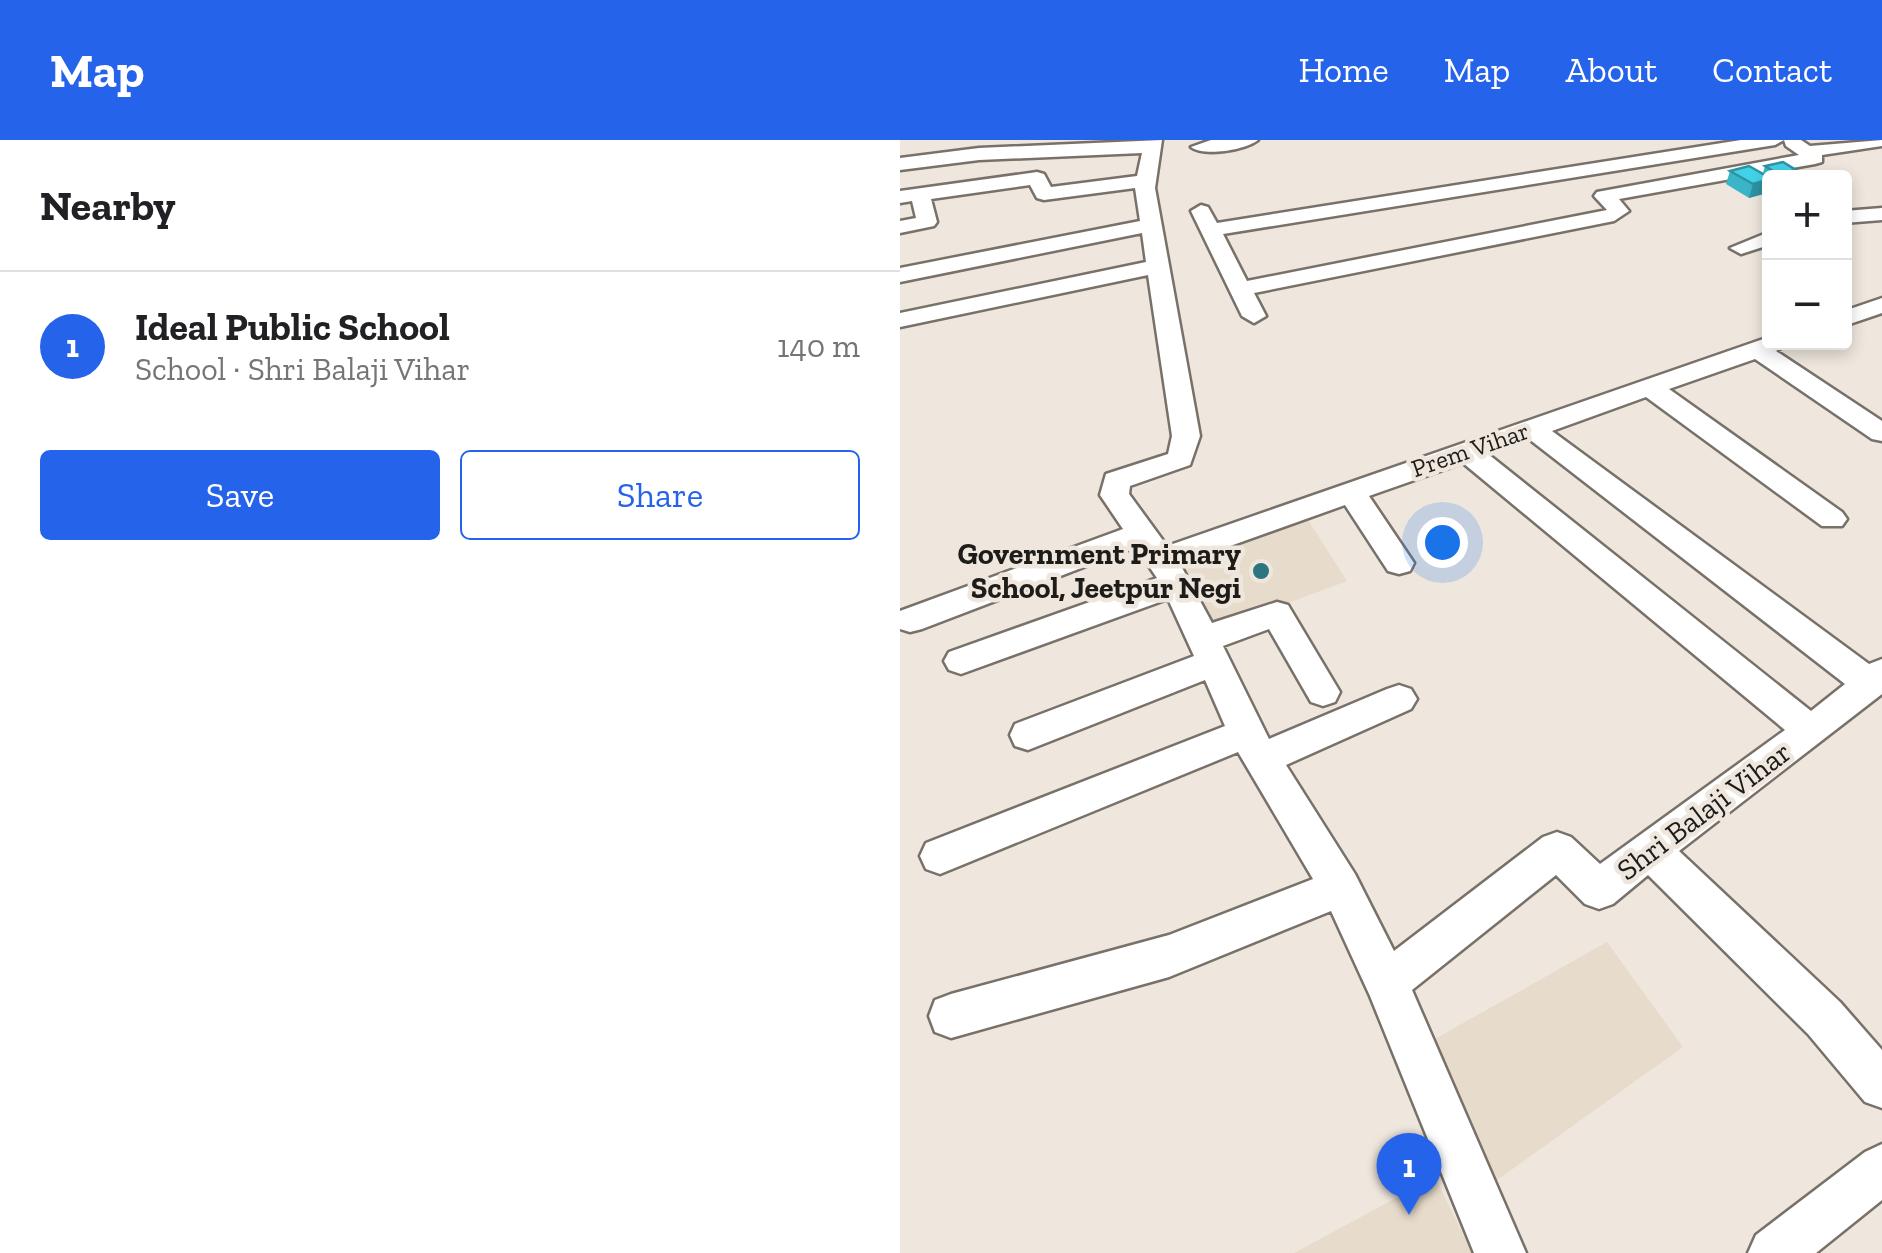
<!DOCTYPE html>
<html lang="en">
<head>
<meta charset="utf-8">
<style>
  :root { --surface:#fff; --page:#f6f6f6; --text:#202124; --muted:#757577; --line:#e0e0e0; --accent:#2563eb }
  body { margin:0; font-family:"Zilla Slab",serif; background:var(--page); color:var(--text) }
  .controls { position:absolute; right:30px; top:30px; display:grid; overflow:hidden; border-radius:10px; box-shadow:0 5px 15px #0003 }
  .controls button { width:90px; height:90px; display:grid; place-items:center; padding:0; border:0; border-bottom:2px solid var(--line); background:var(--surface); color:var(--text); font:50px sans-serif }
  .you { position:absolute; left:542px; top:402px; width:35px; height:35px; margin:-25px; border:8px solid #fff; border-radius:50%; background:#1a73e8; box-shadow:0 0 0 15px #1a73e833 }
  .badge { display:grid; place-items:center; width:65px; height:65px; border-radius:50%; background:var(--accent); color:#fff; font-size:32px; font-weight:700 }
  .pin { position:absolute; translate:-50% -82px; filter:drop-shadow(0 2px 5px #0008) }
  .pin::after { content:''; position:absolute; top:52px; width:35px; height:30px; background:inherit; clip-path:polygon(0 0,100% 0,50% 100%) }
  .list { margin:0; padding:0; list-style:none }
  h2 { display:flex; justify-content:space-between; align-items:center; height:130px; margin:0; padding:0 40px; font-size:42px }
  h2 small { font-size:32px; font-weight:400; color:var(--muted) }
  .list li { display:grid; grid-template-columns:65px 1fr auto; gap:30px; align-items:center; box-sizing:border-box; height:150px; padding:0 40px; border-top:2px solid var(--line) }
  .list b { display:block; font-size:38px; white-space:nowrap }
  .list p { margin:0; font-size:32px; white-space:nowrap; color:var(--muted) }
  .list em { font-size:32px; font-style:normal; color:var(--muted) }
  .actions { display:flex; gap:20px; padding:30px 40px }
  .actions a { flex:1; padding:22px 0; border:2px solid var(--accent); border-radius:10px; text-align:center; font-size:35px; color:var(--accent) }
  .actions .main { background:var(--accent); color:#fff }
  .map { position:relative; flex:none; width:982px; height:1113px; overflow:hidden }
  header { display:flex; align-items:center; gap:60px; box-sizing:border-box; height:140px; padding:0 50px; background:var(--accent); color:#fff }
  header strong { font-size:48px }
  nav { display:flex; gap:55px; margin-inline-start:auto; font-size:35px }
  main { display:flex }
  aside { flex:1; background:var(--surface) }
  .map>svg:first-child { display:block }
</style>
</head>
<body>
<header>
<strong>Map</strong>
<nav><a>Home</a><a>Map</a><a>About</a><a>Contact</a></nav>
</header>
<main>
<aside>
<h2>Nearby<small></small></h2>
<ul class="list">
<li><span class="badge">1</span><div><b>Ideal Public School</b><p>School · Shri Balaji Vihar</p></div><em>140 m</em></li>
</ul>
<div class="actions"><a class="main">Save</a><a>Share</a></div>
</aside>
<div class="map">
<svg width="982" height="1113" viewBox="0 0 982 1113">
  <rect width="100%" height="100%" fill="#efe7de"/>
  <path fill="#e7dbcb" d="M403 372 447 441 308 493 277 421Z
    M707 802 783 907 593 1043 526 904Z
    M535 1037 572 1113H394Z"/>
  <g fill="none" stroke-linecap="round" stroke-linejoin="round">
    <g stroke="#787169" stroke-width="5">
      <path id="street" d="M262 0 255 48 300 296 290 325 230 346 229 354 267 406 869 197V202H891L876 211 982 281V301L972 299 855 219 769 249 942 372 947 379 942 386H922L746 257 652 291 969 524 982 519V554L779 711 940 862 982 910V968L965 962 908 894 748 735 713 764 699 769 685 764 656 735 512 850 626 1113H574L470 856 431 771 269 837 51 898 35 892 29 876 35 860 51 854 269 795 413 739 338 612 40 734 26 729 20 716 26 703 325 586 305 540 128 610 115 606 110 595 115 584 294 516 268 459 61 534 49 530 44 521 49 512 257 438 236 407 22 489 10 492 0 489V471L223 389 200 355 206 334 268 314 272 296 248 135 0 187V173L246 122 242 93 0 142V128L240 81 235 48 144 60 137 58 130 45 31 59 37 82 34 86 0 93V81L16 78 12 61 0 63V51L137 32 144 34 151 47 237 36 242 13 79 20 0 30V18L79 8ZM629 299 945 544 911 571 588 314ZM563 323 885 590 700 724 671 697 657 692 643 697 494 811 455 734 386 625 511 569 517 559 511 549 499 545 487 549 369 599 323 506 369 489 411 562 423 566 435 562 440 552 388 465 377 462 312 483 280 424 445 365 488 431 499 434 510 431 514 423 469 356Z
        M311 0H358C345 10 304 17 291 7Z
        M841 0H884L875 5 323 94 347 141 707 70 694 56 697 52 899 15 886 6 884 0H901L910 6 982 0V6L922 15V22L915 24 719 59 729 71 714 81 354 153 366 176 354 183 342 176 291 71 301 65 308 67 317 83Z
        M982 68V80L944 83V71Z
        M869 92V105L841 114 830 108Z
        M982 158V173L944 186V171Z
        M982 1004V1060L916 1113H848L856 1095 965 1012Z"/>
    </g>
    <use href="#street" fill="#fff" fill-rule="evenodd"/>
  </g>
  <path fill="#39b5c7" d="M865 26 894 37 870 38 863 33Z
    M830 31 870 38 867 53 849 58 826 44Z"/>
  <path fill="#2e93a2" d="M896 30 894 37 877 38 878 34Z
    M870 39 867 53 849 58 853 44Z"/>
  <path fill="#42d2e7" stroke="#2e93a2" stroke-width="2.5" d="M883 22 896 30 878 34 865 26Z
    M849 26 870 38V39L853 44 830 31Z"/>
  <circle fill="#2d7580" stroke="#efe7de" stroke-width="4" cx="361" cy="431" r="10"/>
  <g text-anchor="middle" stroke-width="9" stroke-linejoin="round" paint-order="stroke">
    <g font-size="25" fill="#1e1c18" stroke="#efe7de">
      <text transform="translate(570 309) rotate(-19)" y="9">Prem Vihar</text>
    </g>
    <g font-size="30" font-weight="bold" fill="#1e1c18" stroke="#efe7de" text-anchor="end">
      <text x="341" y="424">Government Primary<tspan x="341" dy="34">School, Jeetpur Negi</tspan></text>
    </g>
    <g font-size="30" fill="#1e1c18" stroke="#efe7de">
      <text transform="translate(804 671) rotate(-37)" y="10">Shri Balaji Vihar</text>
    </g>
  </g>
</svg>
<div class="controls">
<button>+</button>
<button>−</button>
</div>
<div class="you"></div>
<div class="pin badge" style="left:509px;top:1075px">1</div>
</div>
</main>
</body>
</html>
